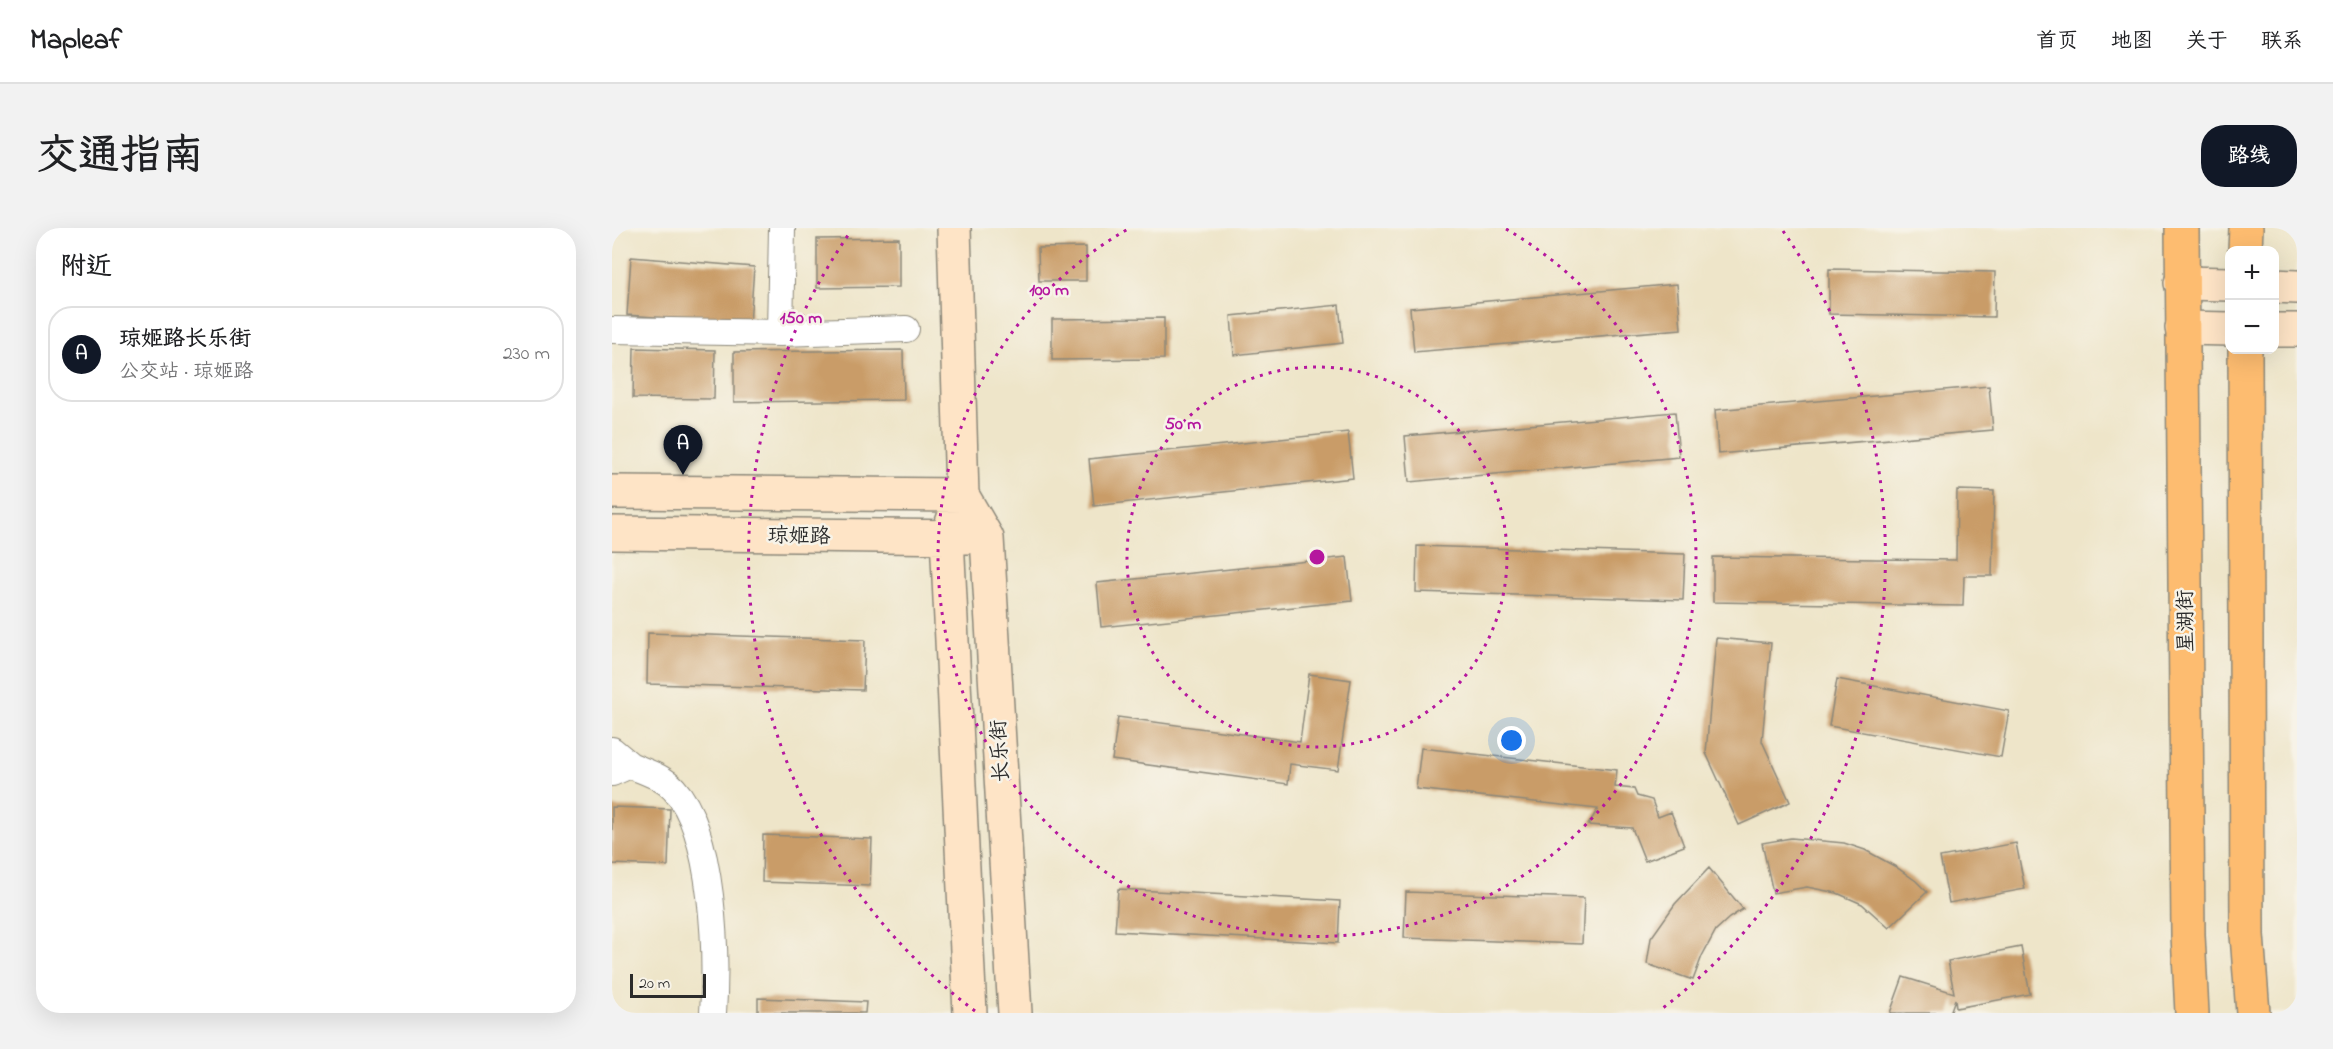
<!DOCTYPE html>
<html lang="zh">
<head>
<meta charset="utf-8">
<style>
  :root { --surface:#fff; --page:#f2f2f2; --text:#202124; --muted:#757577; --line:#e0e0e0; --accent:#111827 }
  body { margin:0; font-family:"Indie Flower","LXGW WenKai TC",sans-serif; background:var(--page); color:var(--text) }
  .controls { position:absolute; right:18px; top:18px; display:grid; overflow:hidden; border-radius:12px; box-shadow:0 6px 24px #0002 }
  .controls button { width:54px; height:54px; display:grid; place-items:center; padding:0; border:0; border-bottom:2px solid var(--line); background:var(--surface); color:var(--text); font:30px sans-serif }
  .scale { position:absolute; left:18px; bottom:15px; width:76px; box-sizing:border-box; padding-left:6px; border:3px solid #2b2b2b; border-top:0; font-size:16px; line-height:21px; white-space:nowrap; color:#2b2b2b; -webkit-text-stroke:4px #f7f3e8; paint-order:stroke }
  .you { position:absolute; left:900px; top:513px; width:21px; height:21px; margin:-15px; border:4px solid #fff; border-radius:50%; background:#1a73e8; box-shadow:0 0 0 9px #1a73e833 }
  .badge { display:grid; place-items:center; width:39px; height:39px; border-radius:50%; background:var(--accent); color:#fff; font-size:20px; font-weight:700 }
  .pin { position:absolute; translate:-50% -50px; filter:drop-shadow(0 2px 3px #0008) }
  .pin::after { content:''; position:absolute; top:32px; width:21px; height:18px; background:inherit; clip-path:polygon(0 0,100% 0,50% 100%) }
  .list { margin:0; padding:0; list-style:none }
  h2 { display:flex; justify-content:space-between; align-items:center; height:78px; margin:0; padding:0 24px; font-size:26px }
  h2 small { font-size:20px; font-weight:400; color:var(--muted) }
  .list li { display:grid; grid-template-columns:39px 1fr auto; gap:18px; align-items:center; box-sizing:border-box; height:96px; margin:0 12px 12px; padding:0 12px; border:2px solid var(--line); border-radius:24px }
  .list b { display:block; font-size:22px; white-space:nowrap }
  .list p { margin:0; font-size:20px; white-space:nowrap; color:var(--muted) }
  .list em { font-size:20px; font-style:normal; color:var(--muted) }
  .map { position:relative; flex:none; width:1685px; height:785px; overflow:hidden; border-radius:24px }
  header { display:flex; align-items:center; gap:36px; box-sizing:border-box; height:84px; padding:0 30px; background:var(--surface); border-bottom:2px solid var(--line) }
  header strong { font-size:28px }
  nav { display:flex; gap:33px; margin-inline-start:auto; font-size:21px }
  .intro { display:flex; align-items:center; justify-content:space-between; box-sizing:border-box; height:144px; padding:0 36px }
  h1 { margin:0; font-size:42px }
  .button { padding:15px 27px; border-radius:24px; background:var(--accent); color:#fff; font-size:21px; font-weight:700 }
  main { display:flex; gap:36px; padding:0 36px }
  aside { flex:1; background:var(--surface); border-radius:24px; box-shadow:0 6px 24px #0002 }
  .map>svg:first-child { display:block }
</style>
</head>
<body>
<header>
<strong>Mapleaf</strong>
<nav><a>首页</a><a>地图</a><a>关于</a><a>联系</a></nav>
</header>
<div class="intro"><h1>交通指南</h1><a class="button">路线</a></div>
<main>
<aside>
<h2>附近<small></small></h2>
<ul class="list">
<li><span class="badge">A</span><div><b>琼姬路长乐街</b><p>公交站 · 琼姬路</p></div><em>230 m</em></li>
</ul>
</aside>
<div class="map">
<svg width="1685" height="785" viewBox="0 0 1685 785">
  <rect width="100%" height="100%" fill="#f7f3e8"/>
  <filter id="ink" filterUnits="userSpaceOnUse"><feTurbulence type="fractalNoise" baseFrequency=".0167" numOctaves="2"/><feDisplacementMap in="SourceGraphic" scale="12" xChannelSelector="R" yChannelSelector="G"/><feConvolveMatrix kernelMatrix="1 2 1 2 8 2 1 2 1" color-interpolation-filters="sRGB"/></filter>
  <filter id="wash" filterUnits="userSpaceOnUse"><feTurbulence type="fractalNoise" baseFrequency=".008" numOctaves="4" result="noise"/><feDisplacementMap in="SourceGraphic" scale="24" xChannelSelector="R" yChannelSelector="G"/><feGaussianBlur stdDeviation="1.35" result="paint"/><feColorMatrix in="noise" values="0 0 0 0 0 0 0 0 0 0 0 0 0 0 0 0 0 1.4 0 .05"/><feComposite in="paint" operator="in"/></filter>
  <g filter="url(#wash)">
    <rect width="100%" height="100%" fill="#eee5c9"/>
    <g id="blocks">
      <path fill="#c99c67" d="M287 10V59L205 60V11Z
        M474 19V53H427L426 20Z
        M19 29 142 39 138 96 15 87Z
        M1217 41 1383 44 1382 89 1217 86Z
        M1065 56 1069 101 802 124 798 80Z
        M727 77 731 115 622 127 619 88Z
        M552 90V131L440 132V91Z
        M22 120 103 122 102 171 21 170Z
        M291 122 292 172 122 174V124Z
        M1377 158 1381 202 1106 226 1103 182Z
        M1063 184 1067 229 797 254 793 208Z
        M736 204 741 250 482 278 477 231Z
        M1345 262 1382 263 1380 348H1352L1351 378 1101 374V329L1344 332Z
        M805 318 1073 326 1071 372 804 364Z
        M735 329 740 373 489 399 485 355Z
        M36 405 253 412 251 462 35 456Z
        M1104 410 1159 415 1150 513 1178 574 1127 597 1094 525Z
        M697 446 739 452 726 542 678 536 676 556 500 532 506 489 688 514Z
        M1225 451 1397 483 1389 529 1217 498Z
        M809 520 1005 542 1003 559 1022 561 1025 568 1040 572 1046 589 1059 584 1072 618 1033 633 1020 600 976 597 986 581 804 561Z
        M0 579 58 581 56 638 0 636Z
        M151 607 260 611 258 658 150 654Z
        M1179 610 1232 615 1253 622 1284 639 1304 653 1315 664 1277 700 1250 676 1225 665 1195 659 1161 665 1150 615Z
        M1404 615 1413 661 1337 675 1328 629Z
        M1097 640 1131 681 1117 690 1104 702 1090 728 1081 752 1035 736 1039 710 1063 676Z
        M506 661 728 673 726 715 503 703Z
        M794 664 972 670 970 716 792 710Z
        M1409 719 1418 766 1344 780 1343 771 1338 785H1278L1291 749 1342 765 1336 733Z
        M146 770 254 774 253 785H146Z"/>
    </g>
  </g>
  <g filter="url(#ink)">
    <use href="#blocks" fill-opacity="0" stroke="#8c887a" stroke-width="1.5"/>
    <g fill="none" stroke-linecap="round" stroke-linejoin="round">
      <g stroke="#8c887a" stroke-width="28">
        <path id="street" d="M0 102 168 105 170 0
          M168 105 294 101
          M0 522 18 537 0 545
          M18 537C33 544 50 548 62 561 102 605 105 727 101 785"/>
      </g>
      <g stroke="#8c887a" stroke-width="36">
        <path id="secondary" d="M342 0 350 267 335 309 358 785
          M1569 55 1618 56
          M1662 58 1685 59
          M1570 100 1618 101
          M1662 102H1685
          M0 264 350 267
          M350 267 375 310 403 785
          M0 305 355 309"/>
      </g>
      <g stroke="#8c887a" stroke-width="36">
        <path id="primary" d="M1570 0 1576 707 1580 785
          M1633 22 1634 0
          M1633 122 1635 707 1641 785"/>
      </g>
      <use href="#street" stroke="#fff" stroke-width="26"/>
      <use href="#secondary" stroke="#fee4c6" stroke-width="33"/>
      <use href="#primary" stroke="#fdbc70" stroke-width="33"/>
    </g>
  </g>
  <g fill="none" stroke="#b5179e" stroke-width="3" stroke-dasharray="3 6">
    <circle cx="705" cy="329" r="190"/>
    <path d="M894 1A379 379 0 1 1 516 1"/>
    <path d="M363 783A569 569 0 0 1 239 3M1171 3A569 569 0 0 1 1047 783"/>
  </g>
  <g text-anchor="middle" stroke-width="5" stroke-linejoin="round" paint-order="stroke">
    <g font-size="21" fill="#2b2b2b" stroke="#f7f3e8">
      <text transform="translate(187 307) rotate(1)" y="7">琼姬路</text>
      <text transform="translate(1573 393) rotate(-91)" y="7">星湖街</text>
      <text transform="translate(387 523) rotate(-93)" y="7">长乐街</text>
    </g>
  </g>
  <circle cx="705" cy="329" r="9" fill="#b5179e" stroke="#f7f3e8" stroke-width="3"/>
  <g font-size="18" text-anchor="middle" font-weight="bold" fill="#b5179e" stroke="#f7f3e8" stroke-width="5" stroke-linejoin="round" paint-order="stroke">
    <text x="437" y="67">100 m</text>
    <text x="189" y="95">150 m</text>
    <text x="571" y="201">50 m</text>
  </g>
</svg>
<div class="controls">
<button>+</button>
<button>−</button>
</div>
<div class="scale">20 m</div>
<div class="you"></div>
<div class="pin badge" style="left:71px;top:247px">A</div>
</div>
</main>
</body>
</html>
